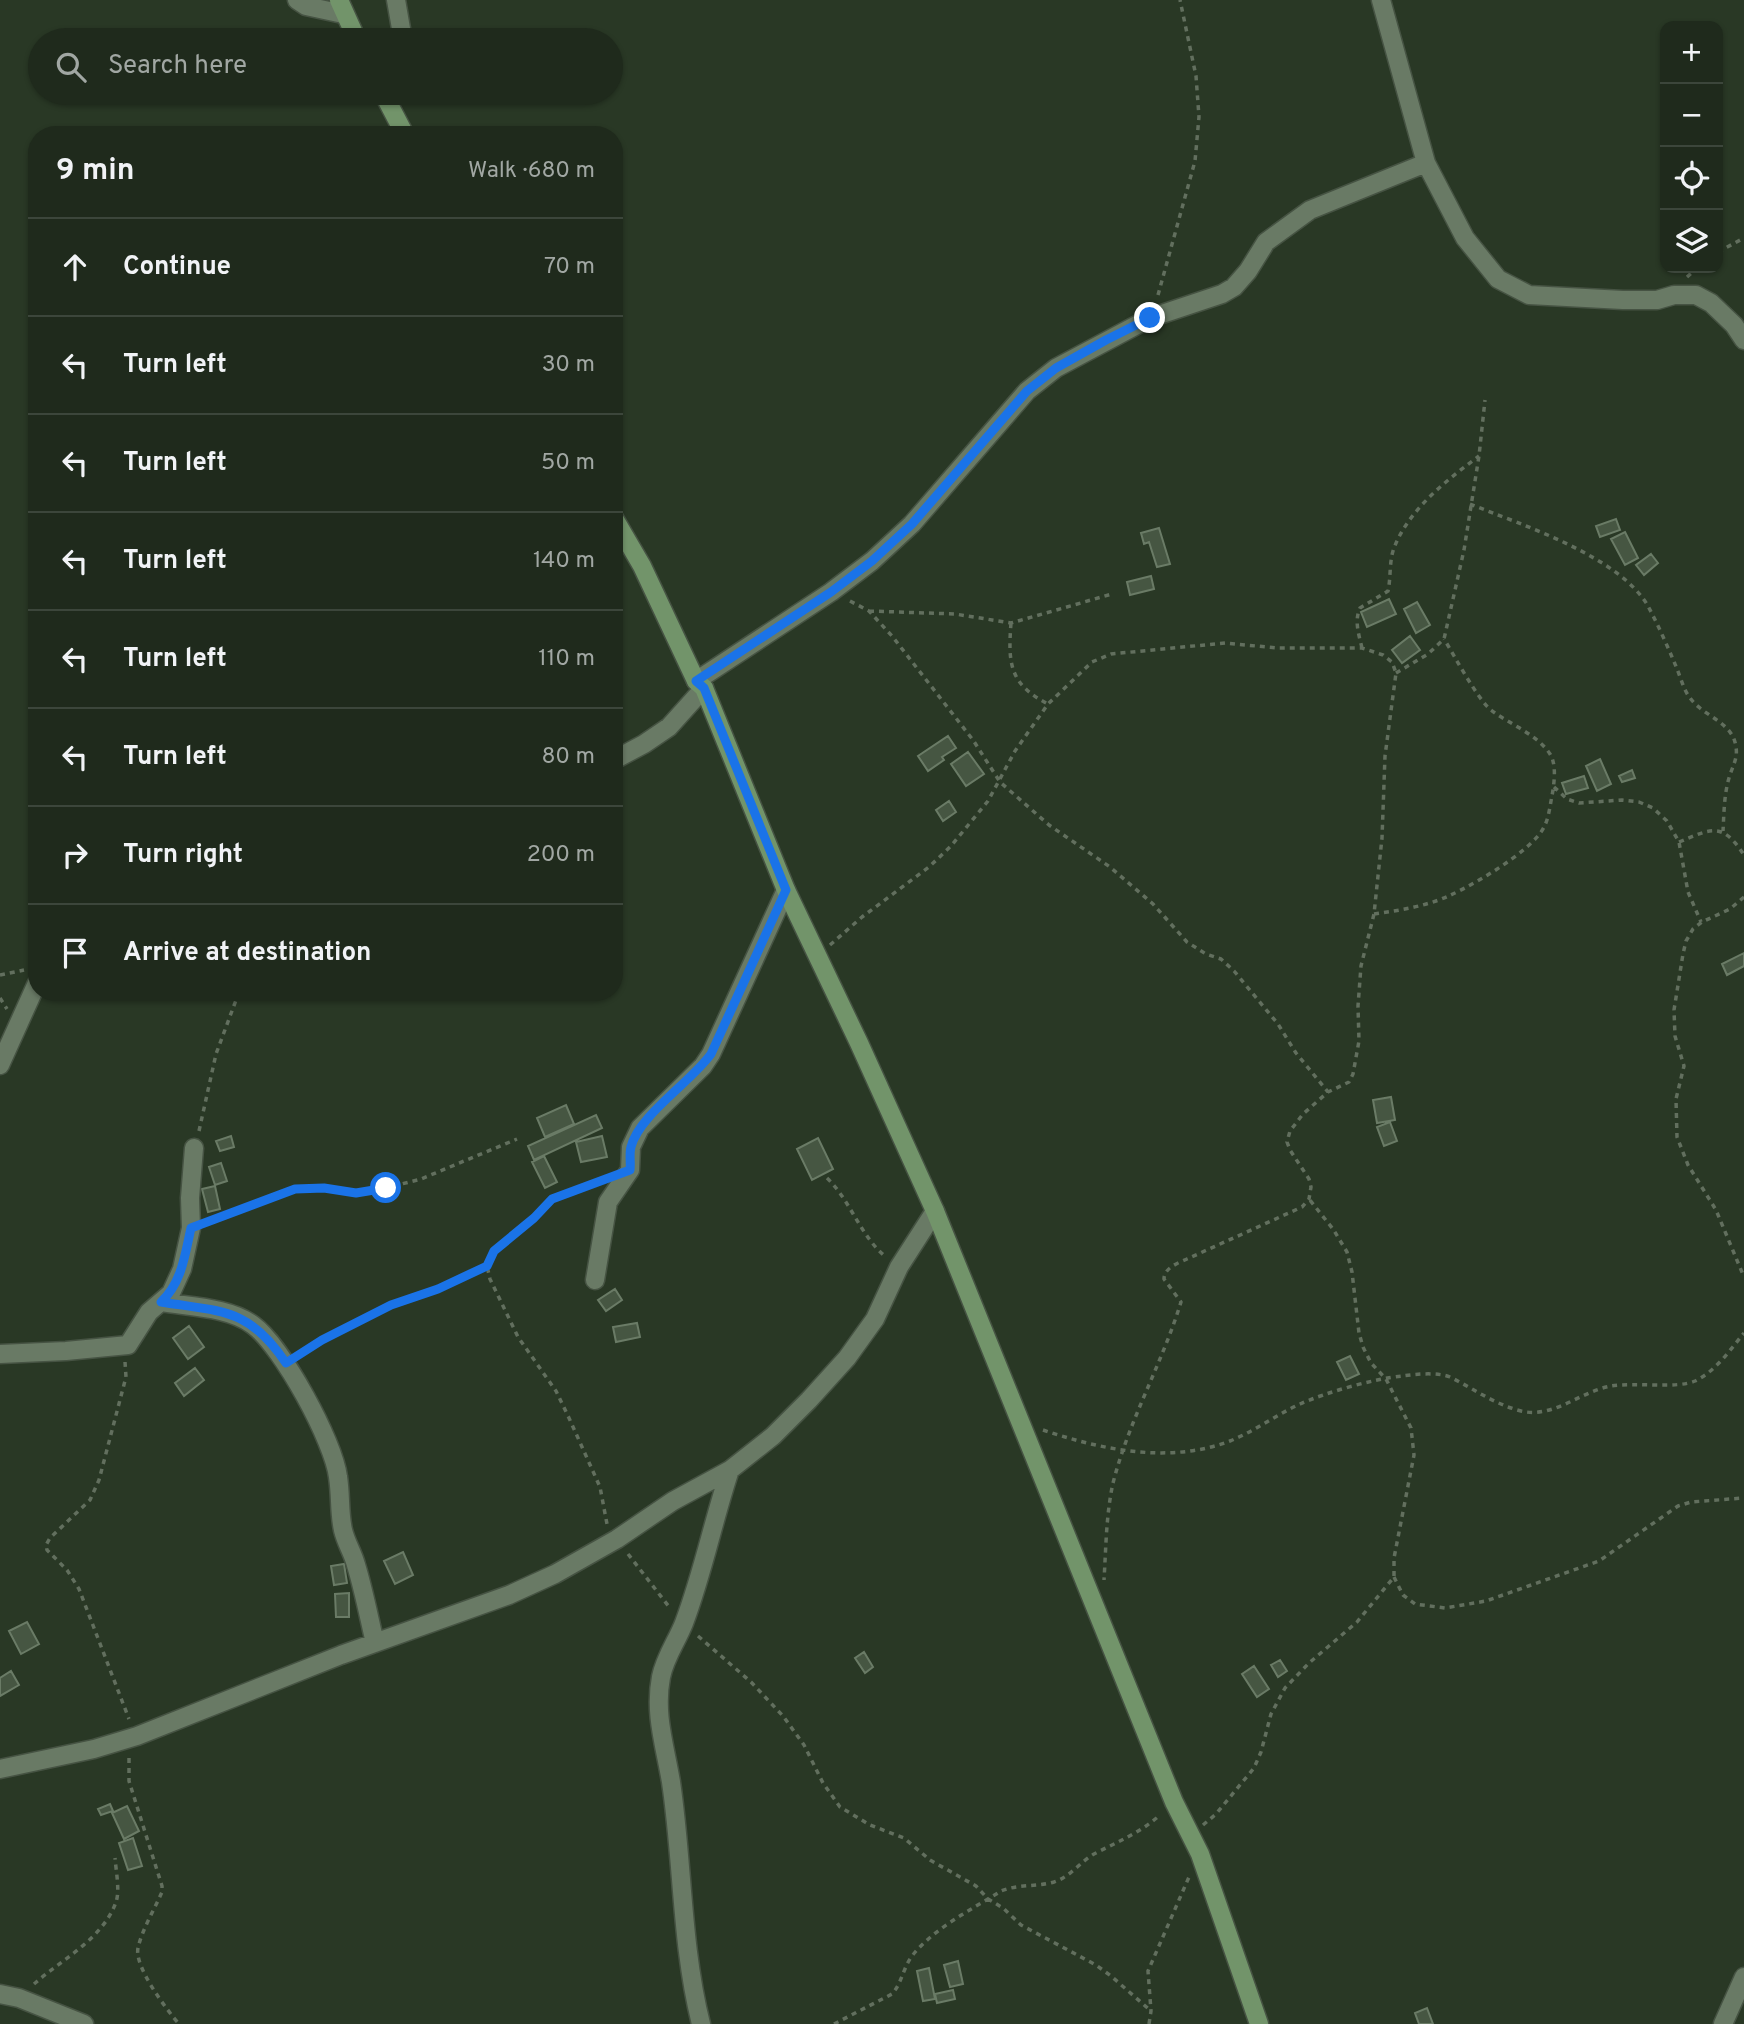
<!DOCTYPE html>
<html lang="en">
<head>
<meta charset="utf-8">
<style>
  :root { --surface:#1f2a1c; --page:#2c3629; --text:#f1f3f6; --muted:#a1a7a3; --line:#3c463b }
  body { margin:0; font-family:Overpass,sans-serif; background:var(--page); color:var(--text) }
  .controls { position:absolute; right:21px; top:21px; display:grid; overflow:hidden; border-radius:14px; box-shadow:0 2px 5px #0004 }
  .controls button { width:63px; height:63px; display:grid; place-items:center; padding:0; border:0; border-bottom:2px solid var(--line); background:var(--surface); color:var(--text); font:35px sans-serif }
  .stop { position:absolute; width:21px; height:21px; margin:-16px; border:5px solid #1a73e8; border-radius:50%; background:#fff }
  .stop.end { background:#1a73e8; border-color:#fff; box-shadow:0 2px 7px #0008 }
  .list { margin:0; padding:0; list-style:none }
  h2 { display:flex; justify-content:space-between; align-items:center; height:91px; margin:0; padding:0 28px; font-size:30px }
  h2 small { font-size:23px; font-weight:400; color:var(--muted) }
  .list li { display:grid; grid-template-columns:46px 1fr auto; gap:21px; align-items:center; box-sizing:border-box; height:98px; padding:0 28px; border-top:2px solid var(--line) }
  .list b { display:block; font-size:26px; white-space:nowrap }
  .list em { font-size:23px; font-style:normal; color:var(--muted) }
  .icon { flex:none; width:38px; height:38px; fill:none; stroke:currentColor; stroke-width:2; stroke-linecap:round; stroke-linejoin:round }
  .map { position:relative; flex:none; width:1744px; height:2024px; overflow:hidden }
  .search { position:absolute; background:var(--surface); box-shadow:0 2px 5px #0004; left:28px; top:28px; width:595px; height:77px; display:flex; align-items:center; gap:18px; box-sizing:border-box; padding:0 24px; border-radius:38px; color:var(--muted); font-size:26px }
  .panel { position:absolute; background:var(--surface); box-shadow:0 2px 5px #0004; left:28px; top:126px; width:595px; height:875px; border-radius:28px }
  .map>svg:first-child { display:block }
</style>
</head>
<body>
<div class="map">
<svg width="1744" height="2024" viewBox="0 0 1744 2024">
  <rect width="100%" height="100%" fill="#293825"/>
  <path fill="#465642" stroke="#6a7b66" stroke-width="2" d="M1616 519 1620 530 1600 537 1596 526Z
    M1159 528 1170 564 1157 567 1149 542 1144 544 1141 533Z
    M1625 532 1638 558 1625 565 1611 539Z
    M1651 554 1658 563 1644 575 1636 565Z
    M1151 576 1154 589 1130 595 1127 582Z
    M1389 599 1396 614 1367 627 1361 612Z
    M1417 602 1430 625 1416 633 1404 609Z
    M1410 636 1420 650 1402 663 1392 650Z
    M948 736 956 748 942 757 944 760 928 771 918 756Z
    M968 752 984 774 966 786 951 764Z
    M1600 759 1611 784 1597 791 1586 766Z
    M1632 770 1635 778 1622 782 1619 776Z
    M1584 776 1588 788 1566 794 1562 783Z
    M949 801 956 812 943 821 936 810Z
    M1744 953V966L1727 975 1722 964Z
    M1391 1097 1395 1120 1377 1123 1373 1100Z
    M566 1105 574 1124 545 1137 537 1118Z
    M596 1115 602 1128 534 1160 528 1146Z
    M1390 1122 1397 1141 1384 1146 1377 1127Z
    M231 1136 234 1147 220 1151 216 1141Z
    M602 1136 607 1157 581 1162 576 1142Z
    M818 1138 833 1169 812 1180 797 1149Z
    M544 1156 557 1182 545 1188 532 1162Z
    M221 1163 227 1181 215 1185 209 1167Z
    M215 1186 220 1209 208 1212 202 1189Z
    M615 1289 622 1300 606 1311 598 1300Z
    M637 1323 640 1337 616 1342 613 1327Z
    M189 1326 204 1347 188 1359 173 1338Z
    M1350 1356 1359 1374 1346 1380 1337 1362Z
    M195 1368 204 1380 184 1396 175 1383Z
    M403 1552 413 1575 395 1584 384 1561Z
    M344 1564 347 1583 334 1585 331 1566Z
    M349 1593V1617H336L335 1594Z
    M27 1622 39 1644 21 1654 9 1631Z
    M864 1652 873 1667 865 1673 855 1658Z
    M1280 1660 1287 1671 1278 1677 1271 1665Z
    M1254 1666 1269 1689 1257 1697 1242 1674Z
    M11 1671 19 1685 0 1696V1678Z
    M110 1804 113 1811 101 1815 98 1809Z
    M127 1806 139 1831 124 1839 112 1813Z
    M133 1838 142 1866 128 1870 119 1843Z
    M958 1961 963 1984 950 1987 944 1965Z
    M929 1968 935 1999 923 2001 917 1971Z
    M953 1990 955 1999 937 2003 935 1994Z
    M1427 2008 1433 2024H1419L1415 2013Z"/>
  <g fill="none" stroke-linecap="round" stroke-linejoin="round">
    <g stroke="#465343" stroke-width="21">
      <path id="street" d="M297 0 306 6 343 14
        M396 0 403 40
        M1381 0 1426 163 1465 238 1498 279 1529 295 1623 300H1657L1674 295H1696L1711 303 1734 325 1744 340
        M696 681 831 592 872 561 912 524 1027 391 1056 368 1150 318 1222 294 1234 287 1248 271 1266 242 1310 210 1426 163
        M614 760 644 744 669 727 704 688
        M0 1065 37 983
        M595 1280 608 1202 630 1170 631 1147 640 1128 703 1066 711 1054 786 890
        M161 1302C190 1307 229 1307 253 1325 282 1346 334 1442 338 1477 341 1496 339 1512 343 1530 346 1543 353 1553 356 1565 364 1591 369 1618 375 1643
        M0 1354 66 1351 128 1345 149 1312 171 1293 182 1269 191 1228 190 1198 194 1148
        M0 1769 94 1749 137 1736 341 1655 509 1595 555 1574 617 1539 673 1501 730 1470 773 1436 809 1400 847 1358 875 1319 899 1267 935 1211
        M0 1994 19 1998 84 2024
        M701 2024C681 1945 683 1862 671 1782 665 1746 654 1714 661 1677 665 1657 677 1641 684 1623 703 1573 713 1521 730 1470
        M1723 2024 1744 1977"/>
    </g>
    <g stroke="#465343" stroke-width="21">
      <path id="secondary" d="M339 0 357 40
        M383 93 405 135
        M614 518 642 566 696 681 704 688 786 890 859 1043 935 1211 1174 1802 1200 1854 1259 2024"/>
    </g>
    <path stroke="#626f5e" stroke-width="3.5" stroke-dasharray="5 5" stroke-linecap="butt" d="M1718 252 1744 238
      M1687 277 1697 268
      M1158 295 1195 161 1199 117 1196 76 1180 0
      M1470 504C1522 525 1619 556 1648 606 1658 625 1667 645 1675 664 1680 675 1683 689 1690 698 1704 717 1733 722 1736 747 1738 759 1732 767 1729 778 1724 795 1724 813 1723 831
      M850 601 869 611 892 636 973 740 1000 782 1049 825 1110 867 1153 904 1187 942 1206 954 1221 959 1234 971 1278 1024 1296 1053 1328 1092
      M869 611 955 614 1011 623 1112 594
      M1011 623C1008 663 1009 684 1048 704
      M1362 648C1359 635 1354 621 1360 608L1388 591C1391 578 1389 561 1394 548 1409 509 1447 480 1479 456
      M1396 673 1428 654 1444 639 1464 550 1479 456 1485 400
      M1554 787 1567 799 1579 803 1622 800 1639 802 1653 808 1667 821 1679 842 1688 892 1701 922
      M1679 842C1711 829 1722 821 1744 855
      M1744 897 1730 909 1702 922 1693 929 1686 941 1683 954 1674 1010 1675 1036 1684 1066 1676 1099 1677 1137 1688 1165 1716 1210 1744 1277
      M1374 914C1395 911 1415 908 1436 901 1463 892 1532 852 1544 827 1549 818 1550 805 1552 796 1554 784 1557 765 1550 754 1537 734 1509 724 1491 710 1478 700 1454 655 1444 639
      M830 945 862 917 929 867 951 846 988 801 1015 751 1048 704 1092 662 1111 654 1225 643 1277 648H1362L1383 655 1392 662 1396 673 1385 756 1382 838 1374 914 1361 966 1358 1006 1359 1041 1353 1074 1349 1082 1328 1092 1303 1114 1290 1131 1287 1142 1290 1150 1309 1179 1311 1187 1309 1199 1302 1207 1187 1259C1178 1263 1164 1268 1164 1279L1181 1302C1162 1364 1129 1420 1113 1483 1106 1515 1106 1548 1104 1580
      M0 975 24 970
      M0 998 7 1009
      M199 1131 216 1054 239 992
      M827 1178C851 1201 860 1236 886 1257
      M602 1180 552 1199 534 1218 494 1251 487 1266 490 1279 518 1337 556 1391 569 1418 600 1487 607 1524
      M210 1221 295 1189 324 1188 357 1193 386 1188 421 1179 517 1139
      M299 1354 391 1305 438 1289 487 1266
      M125 1362 126 1377 99 1480 90 1500 50 1538 46 1545 47 1550 67 1570 79 1589 129 1719
      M1043 1430C1102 1450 1170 1464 1230 1441 1255 1431 1276 1415 1300 1404 1327 1392 1373 1379 1402 1376 1415 1374 1438 1372 1450 1377 1474 1389 1494 1404 1521 1411 1553 1419 1581 1391 1611 1386 1635 1382 1677 1389 1695 1381 1716 1371 1730 1350 1744 1333
      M628 1554 670 1608
      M1394 1577 1403 1595 1415 1604 1445 1608 1486 1601 1599 1561 1678 1506 1691 1502 1744 1498
      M698 1636 751 1682 783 1716 804 1745 823 1783 840 1807 870 1825 904 1838 930 1860 976 1886 988 1899 1003 1908 1021 1925 1096 1965 1111 1976 1151 2011
      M129 1758V1781L162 1886V1892C154 1910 142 1930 138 1948 134 1967 167 2010 179 2024
      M1203 1825 1216 1814 1254 1768 1261 1752 1271 1714 1285 1688 1309 1663 1357 1622 1394 1577V1558L1414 1455 1411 1428 1386 1379 1371 1363 1363 1347 1359 1333 1352 1272 1347 1252 1333 1229 1309 1199
      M34 1984C61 1960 103 1939 116 1902 120 1891 116 1871 115 1858
      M834 2024 892 1994C902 1983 903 1968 912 1956 934 1928 971 1910 1001 1891 1018 1884 1036 1887 1054 1882 1070 1877 1080 1862 1094 1854 1117 1842 1140 1833 1160 1815
      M1149 2024 1151 2011 1148 1971 1189 1877"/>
    <use href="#street" stroke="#697a65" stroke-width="18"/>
    <use href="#secondary" stroke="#72946a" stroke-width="18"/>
  </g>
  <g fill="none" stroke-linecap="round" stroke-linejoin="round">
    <path stroke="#1a73e8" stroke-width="9" d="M386 1188 356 1193 324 1188 295 1189 191 1228C185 1254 182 1283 161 1302 222 1312 248 1307 286 1363L322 1340 391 1305 438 1289 487 1266 494 1251 534 1218 552 1199 630 1170C631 1163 629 1154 631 1147 639 1115 691 1082 711 1054L786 890 704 688 696 681 831 592 872 561 912 524 1027 391 1056 368 1106 340 1150 318"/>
  </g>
</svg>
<div class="controls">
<button>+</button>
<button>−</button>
<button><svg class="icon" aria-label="locate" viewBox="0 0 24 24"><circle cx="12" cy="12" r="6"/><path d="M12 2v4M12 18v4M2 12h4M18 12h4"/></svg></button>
<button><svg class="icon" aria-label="layers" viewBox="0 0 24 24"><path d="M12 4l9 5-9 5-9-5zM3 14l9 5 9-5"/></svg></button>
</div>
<div class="stop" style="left:386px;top:1188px"></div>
<div class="stop end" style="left:1150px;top:318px"></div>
<div class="search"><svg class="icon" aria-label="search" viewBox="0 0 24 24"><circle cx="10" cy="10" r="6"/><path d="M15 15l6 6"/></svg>Search here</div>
<section class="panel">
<h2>9 min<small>Walk · 680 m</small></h2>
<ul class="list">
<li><svg class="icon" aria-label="ahead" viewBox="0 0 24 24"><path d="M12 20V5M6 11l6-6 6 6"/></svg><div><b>Continue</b></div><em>70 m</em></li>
<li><svg class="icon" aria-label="left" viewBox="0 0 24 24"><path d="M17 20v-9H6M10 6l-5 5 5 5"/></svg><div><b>Turn left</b></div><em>30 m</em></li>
<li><svg class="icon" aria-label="left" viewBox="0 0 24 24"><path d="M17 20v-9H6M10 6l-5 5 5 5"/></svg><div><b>Turn left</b></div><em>50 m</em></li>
<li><svg class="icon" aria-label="left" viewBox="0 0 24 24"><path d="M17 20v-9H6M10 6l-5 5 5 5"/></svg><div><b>Turn left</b></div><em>140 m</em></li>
<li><svg class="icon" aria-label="left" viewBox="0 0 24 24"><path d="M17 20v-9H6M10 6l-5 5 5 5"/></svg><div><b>Turn left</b></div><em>110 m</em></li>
<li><svg class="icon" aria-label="left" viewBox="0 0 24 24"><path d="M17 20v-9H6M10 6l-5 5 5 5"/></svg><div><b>Turn left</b></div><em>80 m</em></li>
<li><svg class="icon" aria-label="right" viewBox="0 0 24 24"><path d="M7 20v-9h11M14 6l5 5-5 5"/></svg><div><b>Turn right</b></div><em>200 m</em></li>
<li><svg class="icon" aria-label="arrive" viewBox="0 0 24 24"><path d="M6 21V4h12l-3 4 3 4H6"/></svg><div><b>Arrive at destination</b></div></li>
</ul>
</section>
</div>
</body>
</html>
